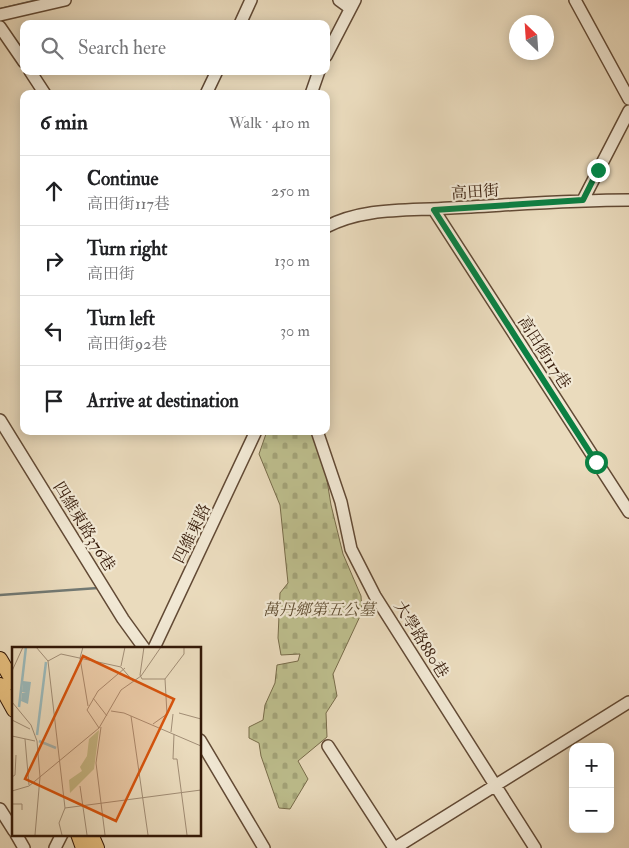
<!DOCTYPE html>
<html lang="en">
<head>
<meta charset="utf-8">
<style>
  :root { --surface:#fff; --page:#f2f2f2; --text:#202124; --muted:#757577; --line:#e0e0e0 }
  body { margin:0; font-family:"IM FELL Double Pica","Noto Serif TC",serif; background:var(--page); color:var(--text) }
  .controls { position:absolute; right:15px; bottom:15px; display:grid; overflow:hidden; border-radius:10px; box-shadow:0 2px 12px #0003 }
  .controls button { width:45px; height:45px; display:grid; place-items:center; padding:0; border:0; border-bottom:1px solid var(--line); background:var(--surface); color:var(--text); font:25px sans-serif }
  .compass { position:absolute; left:509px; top:15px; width:45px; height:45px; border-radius:50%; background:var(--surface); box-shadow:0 2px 12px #0003; rotate:335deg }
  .stop { position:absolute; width:15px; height:15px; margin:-11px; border:4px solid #0b8043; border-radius:50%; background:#fff }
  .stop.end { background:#0b8043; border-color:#fff; box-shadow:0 1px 5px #0008 }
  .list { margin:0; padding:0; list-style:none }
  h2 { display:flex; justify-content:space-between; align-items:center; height:65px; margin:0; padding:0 20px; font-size:21px }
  h2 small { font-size:16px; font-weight:400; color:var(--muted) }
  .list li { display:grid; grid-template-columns:32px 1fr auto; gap:15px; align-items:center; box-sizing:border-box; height:70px; padding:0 20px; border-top:1px solid var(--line) }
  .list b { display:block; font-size:19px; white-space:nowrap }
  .list p { margin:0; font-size:16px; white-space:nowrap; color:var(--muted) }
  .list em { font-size:16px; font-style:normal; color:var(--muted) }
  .icon { flex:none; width:28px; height:28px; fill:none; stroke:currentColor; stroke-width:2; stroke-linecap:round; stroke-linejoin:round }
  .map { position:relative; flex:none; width:629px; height:848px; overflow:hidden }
  .search { position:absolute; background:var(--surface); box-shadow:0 2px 12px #0003; left:20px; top:20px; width:310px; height:55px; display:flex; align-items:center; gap:12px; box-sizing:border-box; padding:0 18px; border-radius:10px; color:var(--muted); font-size:19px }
  .panel { position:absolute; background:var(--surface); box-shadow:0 2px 12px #0003; left:20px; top:90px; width:310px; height:345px; border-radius:10px }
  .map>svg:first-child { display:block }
</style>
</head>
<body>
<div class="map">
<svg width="629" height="848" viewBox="0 0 629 848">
  <defs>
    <pattern id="cemetery-stones" width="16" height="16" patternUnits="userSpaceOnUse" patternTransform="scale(1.25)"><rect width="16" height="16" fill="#bdbe8d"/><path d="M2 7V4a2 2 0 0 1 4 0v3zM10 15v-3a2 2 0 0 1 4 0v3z" fill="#a3a378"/></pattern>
  </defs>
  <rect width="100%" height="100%" fill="#eadbbd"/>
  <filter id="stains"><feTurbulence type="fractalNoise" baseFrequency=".004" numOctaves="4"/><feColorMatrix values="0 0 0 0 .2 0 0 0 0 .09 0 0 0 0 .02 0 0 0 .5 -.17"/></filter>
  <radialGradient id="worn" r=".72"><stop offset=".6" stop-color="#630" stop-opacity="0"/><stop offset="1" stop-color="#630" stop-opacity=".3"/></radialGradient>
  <path fill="url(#cemetery-stones)" stroke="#786c4a" d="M267 431H316L323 456 331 505 343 554 361 596 362 612 333 674 337 696 326 713 327 737 298 761 308 779 290 809 279 808 261 756 259 743 249 738V727L263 720 265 705 275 683 277 665 298 661 300 654 281 655 278 638 280 593 288 583 280 505 259 454Z"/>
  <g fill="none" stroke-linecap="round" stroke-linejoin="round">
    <path stroke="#727973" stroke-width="2.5" d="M0 9 38 0
      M0 595 98 588"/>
    <g stroke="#624a35" stroke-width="14">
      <path id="minor" d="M339 0 350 8
        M575 0 629 99
        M0 15 65 0
        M240 24 251 0
        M0 27 24 62
        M326 56 355 0
        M30 71 45 94
        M206 94 217 71
        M311 94 319 71
        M583 200 629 111
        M434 210 629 512
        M326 227C364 207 408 211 450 208 509 205 569 200 629 200
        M0 420 123 619 144 648
        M317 431 341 502 351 549 375 596 535 848
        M154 648 256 431
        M200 740 264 848
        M328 746 394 848
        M0 809 14 831
        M16 834 24 848
        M55 848 62 834
        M395 848 629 702"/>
    </g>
    <g stroke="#341908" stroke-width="16">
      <path id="major" d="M0 659 14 683
        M0 685 14 710
        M78 834 83 848
        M91 834 97 848"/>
    </g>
    <use href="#minor" stroke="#f1e8d4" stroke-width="11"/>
    <use href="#major" stroke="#e5be7e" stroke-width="14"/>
  </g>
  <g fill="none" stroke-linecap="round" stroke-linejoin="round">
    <path stroke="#0b8043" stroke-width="6" d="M596 462 434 210 583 200 598 170"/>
  </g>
  <g text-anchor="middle" stroke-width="4.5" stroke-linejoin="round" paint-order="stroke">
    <g font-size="16" fill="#341908" stroke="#f1e8d4">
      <text transform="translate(475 191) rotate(-4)" y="6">高田街</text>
      <text transform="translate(545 352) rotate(57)" y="6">高田街117巷</text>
      <text transform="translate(85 526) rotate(58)" y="6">四維東路376巷</text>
      <text transform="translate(191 533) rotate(-64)" y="6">四維東路</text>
      <text transform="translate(422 639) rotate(58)" y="6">大學路880巷</text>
    </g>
    <g font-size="16" font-style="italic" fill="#5d4b30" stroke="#f1e8d4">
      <text x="319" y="615">萬丹鄉第五公墓</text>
    </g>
  </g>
  <g transform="translate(12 647)">
    <rect width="189" height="189" fill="#eadbbd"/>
    <path d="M87 83 82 122 58 146 57 133 70 124 68 120 75 109 77 92Z" fill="#bdbe8d"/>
    <path d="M11 34 19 35 16 57 9 54 10 46H14L10 45Z" fill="#9bb9ba"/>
    <path fill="none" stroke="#9bb9ba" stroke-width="2.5" d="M7 60 14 0M25 88 34 15M27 94 44 101"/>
    <path fill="none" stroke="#a18d75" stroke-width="1" d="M24 0 36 14 53 161 47 176 50 188M71 0 68 11 76 59M132 0 128 28 130 32H153M36 14 49 7 109 20 121 34M109 19 113 0M0 24 11 0M153 32 172 7V0M81 51 95 69M0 55 19 78 25 94 28 130 23 188M99 64 112 66 189 99M167 66 189 72M119 69 136 188M0 73 18 82M141 77 155 67 153 32M89 80 84 116 93 188M87 81 75 63 86 44 113 21M159 85 161 67M162 87 161 112H165L175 188M0 89 23 94M13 92 17 138M0 130 3 128 4 108M68 139 75 188M0 144 17 139 87 81 109 43 129 29 149 0M0 157H10V163M53 161 189 143"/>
    <path fill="#d6530c" fill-opacity="0.15" stroke="#d6530c" stroke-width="2.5" d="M71 9 162 52 104 174 13 132Z"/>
    <rect width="189" height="189" fill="none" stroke="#341908" stroke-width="2.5"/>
  </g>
  <rect width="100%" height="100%" filter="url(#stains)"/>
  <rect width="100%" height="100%" fill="url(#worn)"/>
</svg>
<div class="controls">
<button>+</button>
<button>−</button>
</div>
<svg class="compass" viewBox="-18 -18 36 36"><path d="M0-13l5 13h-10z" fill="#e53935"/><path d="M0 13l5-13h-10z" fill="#757577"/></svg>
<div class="stop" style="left:596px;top:462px"></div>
<div class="stop end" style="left:598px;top:170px"></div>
<div class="search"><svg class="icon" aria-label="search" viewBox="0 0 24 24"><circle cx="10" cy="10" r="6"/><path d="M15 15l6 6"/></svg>Search here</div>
<section class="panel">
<h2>6 min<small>Walk · 410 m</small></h2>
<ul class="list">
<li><svg class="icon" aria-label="ahead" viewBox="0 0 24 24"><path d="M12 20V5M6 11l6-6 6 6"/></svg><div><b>Continue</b><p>高田街117巷</p></div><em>250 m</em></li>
<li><svg class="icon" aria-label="right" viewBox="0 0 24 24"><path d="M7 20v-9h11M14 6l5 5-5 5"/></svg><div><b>Turn right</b><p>高田街</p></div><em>130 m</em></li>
<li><svg class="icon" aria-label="left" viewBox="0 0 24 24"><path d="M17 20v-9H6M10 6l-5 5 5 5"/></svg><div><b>Turn left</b><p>高田街92巷</p></div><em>30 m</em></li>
<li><svg class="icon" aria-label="arrive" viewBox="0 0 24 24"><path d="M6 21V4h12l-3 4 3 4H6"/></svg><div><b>Arrive at destination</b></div></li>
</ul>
</section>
</div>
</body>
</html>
